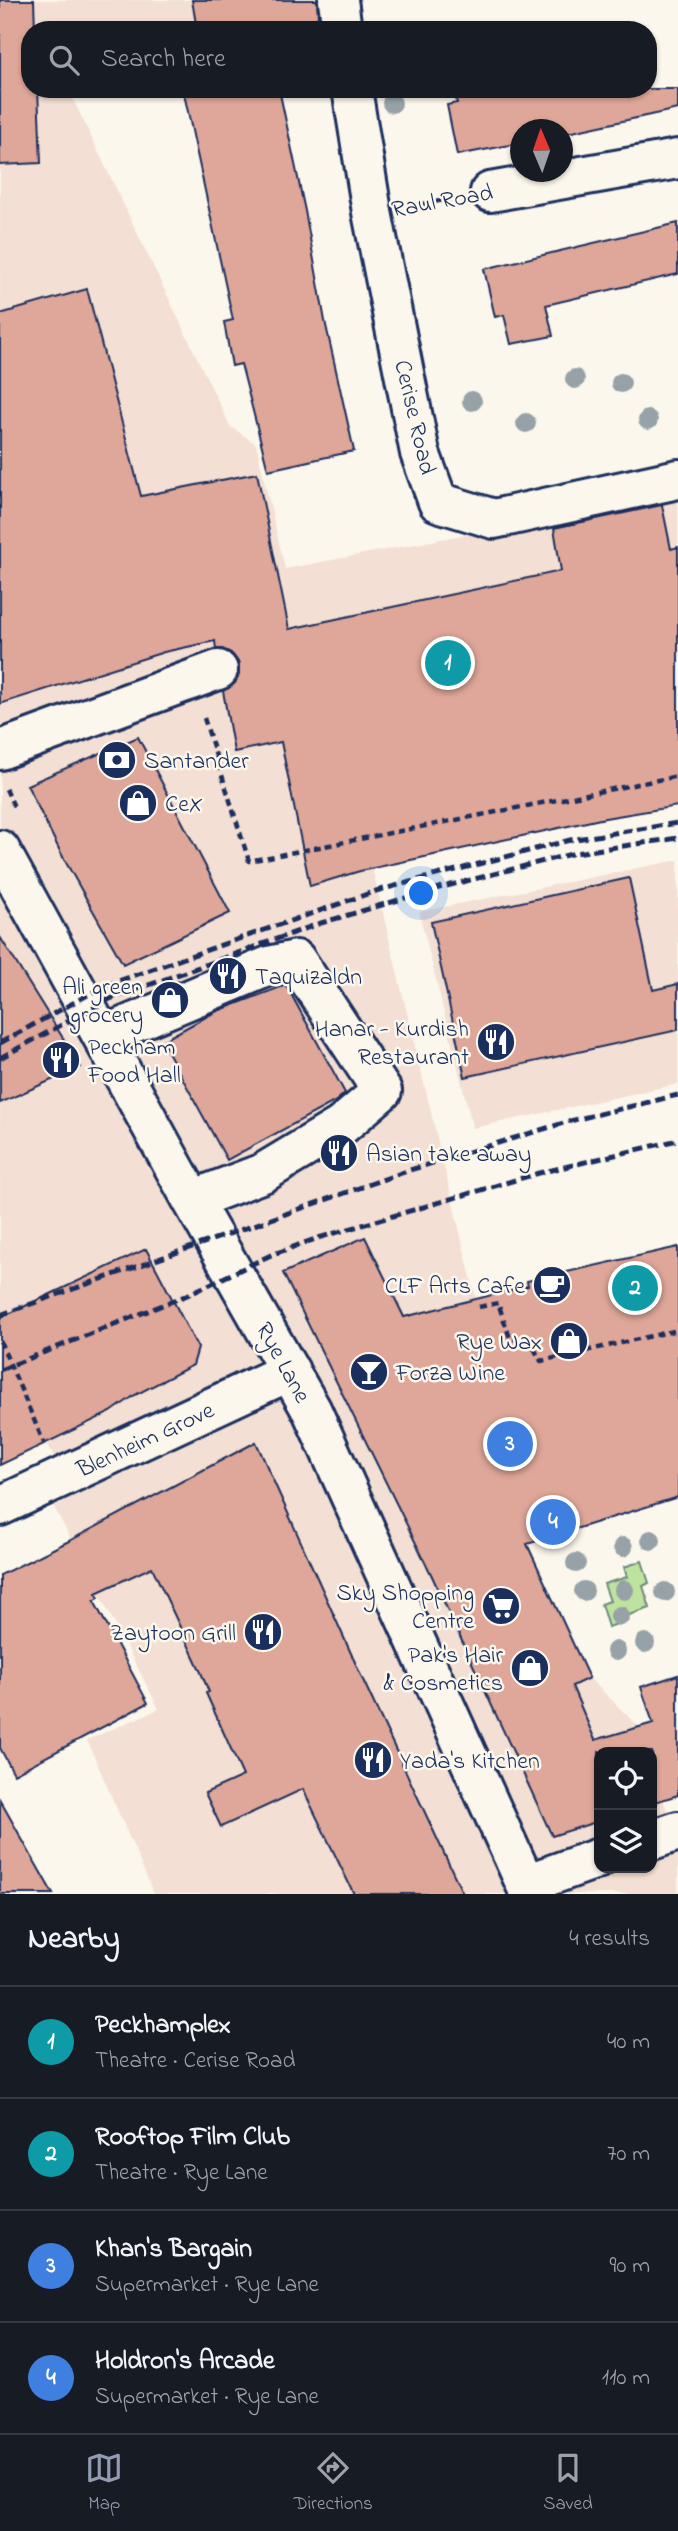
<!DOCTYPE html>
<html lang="en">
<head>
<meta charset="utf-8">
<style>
  :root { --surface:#171b24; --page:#20242c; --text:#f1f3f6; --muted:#9ea1a6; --line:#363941; --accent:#919bb2 }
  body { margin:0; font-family:"Indie Flower",sans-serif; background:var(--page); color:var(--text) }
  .controls { position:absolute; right:21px; bottom:21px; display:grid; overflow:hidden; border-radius:14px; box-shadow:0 2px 5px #0004 }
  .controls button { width:63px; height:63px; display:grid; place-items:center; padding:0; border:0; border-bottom:2px solid var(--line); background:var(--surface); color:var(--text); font:35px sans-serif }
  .compass { position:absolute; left:510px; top:119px; width:63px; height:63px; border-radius:50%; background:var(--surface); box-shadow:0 2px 5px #0004; rotate:358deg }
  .you { position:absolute; left:422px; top:894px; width:24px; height:24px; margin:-18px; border:5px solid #fff; border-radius:50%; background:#1a73e8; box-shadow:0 0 0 10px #1a73e833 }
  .badge { display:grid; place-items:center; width:46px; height:46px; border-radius:50%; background:var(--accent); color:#fff; font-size:23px; font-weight:700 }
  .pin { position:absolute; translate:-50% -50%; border:4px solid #fff; box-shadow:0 2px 7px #0006 }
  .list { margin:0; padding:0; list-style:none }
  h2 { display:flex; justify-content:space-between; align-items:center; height:91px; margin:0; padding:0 28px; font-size:30px }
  h2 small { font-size:23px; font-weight:400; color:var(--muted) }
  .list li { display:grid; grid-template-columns:46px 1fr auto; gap:21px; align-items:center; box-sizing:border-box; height:112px; padding:0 28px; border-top:2px solid var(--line) }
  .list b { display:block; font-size:26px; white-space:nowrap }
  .list p { margin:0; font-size:23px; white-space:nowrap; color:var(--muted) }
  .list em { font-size:23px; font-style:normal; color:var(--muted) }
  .icon { flex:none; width:38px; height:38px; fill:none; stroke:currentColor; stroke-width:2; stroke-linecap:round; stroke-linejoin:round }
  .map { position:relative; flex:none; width:678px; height:1894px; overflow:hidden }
  .search { position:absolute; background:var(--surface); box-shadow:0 2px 5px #0004; left:21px; right:21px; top:21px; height:77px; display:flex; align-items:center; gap:18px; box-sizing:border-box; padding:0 24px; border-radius:28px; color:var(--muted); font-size:26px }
  .sheet { height:539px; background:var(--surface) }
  nav { display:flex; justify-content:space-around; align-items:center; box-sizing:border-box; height:98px; border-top:2px solid var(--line); background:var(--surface); font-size:19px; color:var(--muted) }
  nav a { display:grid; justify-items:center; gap:4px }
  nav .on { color:var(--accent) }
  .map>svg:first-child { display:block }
</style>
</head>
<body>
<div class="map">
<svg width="678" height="1894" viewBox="0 0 678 1894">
  <rect width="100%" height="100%" fill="#fbf7ec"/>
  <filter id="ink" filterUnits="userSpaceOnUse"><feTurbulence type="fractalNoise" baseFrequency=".0143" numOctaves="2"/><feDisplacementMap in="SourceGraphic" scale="14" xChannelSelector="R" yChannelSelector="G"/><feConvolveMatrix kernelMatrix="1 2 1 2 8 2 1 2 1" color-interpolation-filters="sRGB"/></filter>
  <g filter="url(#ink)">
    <path fill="#f3dfd3" d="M0 0H329L332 27 320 30H30V89H68L230 426 256 444 285 569 678 494V788L367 847 476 1299 527 1281 678 1247V1497L527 1544 589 1678 639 1727 647 1752H599V1868H652V1767L678 1842V1894H154L87 1740 159 1709 50 1499 69 1487 0 1348Z
      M678 860V1084L473 1128 419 912Z"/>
    <path fill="#bde39f" stroke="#6c897e" stroke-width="2" d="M642 1561 649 1583 643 1586 650 1608 626 1616 627 1621 608 1627 601 1604 610 1601 604 1584 627 1577 624 1567Z"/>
    <path fill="#dfa799" stroke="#1b2f5e" stroke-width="2" d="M0 0H34L35 30H30V89H38L41 163 0 165Z
      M192 0H317L318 18 262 30H197Z
      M183 89H279L305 211 325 321 354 451 268 470 241 364 232 366 224 322 233 320Z
      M454 89H678V109L563 134V130H521V143L457 155 447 105 457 103Z
      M678 223V274L546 305 553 336 511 344 504 315 495 317 484 269Z
      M87 289 141 496 257 473 289 629 561 571 554 528 662 505 671 549 678 547V806L605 818 360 871 310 886 281 742 234 752 223 691 235 683 239 674V663L231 653 222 649H216L215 641 164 652 0 704V314Z
      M138 737 230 913 123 964 64 859 27 785Z
      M629 878 653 990 678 984V1030L465 1077 431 922Z
      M0 937 81 1067 0 1103Z
      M286 985 345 1093 336 1101 227 1160 162 1041 215 1012Z
      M365 1237 404 1317 528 1286 527 1281 678 1247V1497L527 1544 589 1678 572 1686 595 1740 653 1723 641 1687 678 1675V1795L652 1803V1752H599V1821L552 1836 431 1574 283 1273Z
      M146 1249 198 1348 193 1365 135 1395 111 1412 0 1465V1318Z
      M256 1442 363 1680 463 1894H354L303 1789 221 1827 205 1793 243 1776 206 1693 209 1692 200 1670 152 1567 96 1593 99 1598 94 1601 148 1703 14 1774 0 1748V1575L71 1540Z
      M0 1800 32 1857 53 1894H0Z"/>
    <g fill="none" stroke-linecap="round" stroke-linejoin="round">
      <g stroke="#1b2f5e" stroke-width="44">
        <path id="minor" d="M338 0 342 30
          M352 89 372 212 420 453 438 502 494 519 678 479
          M490 192 678 159
          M0 750 218 670
          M0 850 192 1200 312 1411 530 1894
          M102 1036 269 966 296 960 382 1091 341 1126 263 1173 192 1200
          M0 1506 290 1371
          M652 1840 678 1831
          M526 1884 599 1858"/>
      </g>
      <path stroke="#1b2f5e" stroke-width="4.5" stroke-dasharray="7 5" stroke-linecap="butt" d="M411 206 451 199
        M204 718 249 861 678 776
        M6 789 15 809
        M479 1307 498 1303 510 1338 531 1343 541 1361 678 1330
        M0 1341 44 1443"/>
      <use href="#minor" stroke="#fbf7ec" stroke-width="38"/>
      <path stroke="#1b2f5e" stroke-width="5" stroke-dasharray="10 5" stroke-linecap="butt" d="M0 1043 104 986 376 891 570 840 678 823
        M0 1058 110 999 321 923 439 888 575 853 678 838
        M0 1315 410 1170 570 1121 678 1095
        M0 1370 185 1296 271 1255 318 1238 539 1173 678 1140"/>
    </g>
    <g fill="#96a2a7">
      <circle cx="392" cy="103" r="10"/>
      <circle cx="575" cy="379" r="10"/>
      <circle cx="621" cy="383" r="10"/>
      <circle cx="472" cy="401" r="10"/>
      <circle cx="648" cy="420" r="10"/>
      <circle cx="526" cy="423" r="10"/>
      <circle cx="651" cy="1540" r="10"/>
      <circle cx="623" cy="1547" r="10"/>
      <circle cx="576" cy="1563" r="10"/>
      <circle cx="624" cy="1590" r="10"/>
      <circle cx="584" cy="1591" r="10"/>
      <circle cx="665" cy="1592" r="10"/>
      <circle cx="620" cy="1616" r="10"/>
      <circle cx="645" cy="1643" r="10"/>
      <circle cx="616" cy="1651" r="10"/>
    </g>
  </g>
  <defs>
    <g id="bank-disc" transform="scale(2.0125)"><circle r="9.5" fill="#1b2f5e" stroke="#fbf7ec"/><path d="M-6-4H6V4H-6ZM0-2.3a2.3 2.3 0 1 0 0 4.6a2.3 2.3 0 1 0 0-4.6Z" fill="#fff"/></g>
    <g id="shop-disc" transform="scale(2.0125)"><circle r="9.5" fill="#1b2f5e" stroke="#fbf7ec"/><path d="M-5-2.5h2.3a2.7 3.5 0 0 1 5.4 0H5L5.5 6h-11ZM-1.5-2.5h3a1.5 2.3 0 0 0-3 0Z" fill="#fff"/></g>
    <g id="restaurant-disc" transform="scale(2.0125)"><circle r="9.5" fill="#1b2f5e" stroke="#fbf7ec"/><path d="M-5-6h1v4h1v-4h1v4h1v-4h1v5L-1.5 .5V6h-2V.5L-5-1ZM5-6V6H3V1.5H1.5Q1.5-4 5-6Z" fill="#fff"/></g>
    <g id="cafe-disc" transform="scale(2.0125)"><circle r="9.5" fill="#1b2f5e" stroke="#fbf7ec"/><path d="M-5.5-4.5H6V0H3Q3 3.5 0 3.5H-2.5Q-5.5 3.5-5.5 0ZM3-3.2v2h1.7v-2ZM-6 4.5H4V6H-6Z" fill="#fff"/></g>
    <g id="bar-disc" transform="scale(2.0125)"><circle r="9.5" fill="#1b2f5e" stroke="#fbf7ec"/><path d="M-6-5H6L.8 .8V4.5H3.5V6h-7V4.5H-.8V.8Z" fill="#fff"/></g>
    <g id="supermarket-disc" transform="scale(2.0125)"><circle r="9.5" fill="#1b2f5e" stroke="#fbf7ec"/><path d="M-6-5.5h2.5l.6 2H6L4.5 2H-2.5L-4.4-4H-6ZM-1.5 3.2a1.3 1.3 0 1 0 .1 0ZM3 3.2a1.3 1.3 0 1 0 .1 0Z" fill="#fff"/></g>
  </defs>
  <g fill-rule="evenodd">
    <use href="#bank-disc" x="117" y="760"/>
    <use href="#shop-disc" x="138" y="803"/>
    <use href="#restaurant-disc" x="228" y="976"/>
    <use href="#shop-disc" x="170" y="1000"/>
    <use href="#restaurant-disc" x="496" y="1042"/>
    <use href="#restaurant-disc" x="61" y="1060"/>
    <use href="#restaurant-disc" x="339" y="1153"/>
    <use href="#cafe-disc" x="552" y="1285"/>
    <use href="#shop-disc" x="569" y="1341"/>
    <use href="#bar-disc" x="369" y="1372"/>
    <use href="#supermarket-disc" x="501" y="1606"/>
    <use href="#restaurant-disc" x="263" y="1632"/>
    <use href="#shop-disc" x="530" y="1668"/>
    <use href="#restaurant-disc" x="373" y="1760"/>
  </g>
  <g text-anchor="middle" stroke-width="5" stroke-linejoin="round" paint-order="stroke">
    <g font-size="24" fill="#1b2f5e" stroke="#fbf7ec">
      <text transform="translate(442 200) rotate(-10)" y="8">Raul Road</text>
      <text transform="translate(416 417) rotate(77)" y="8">Cerise Road</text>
      <text transform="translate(284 1362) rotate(61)" y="8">Rye Lane</text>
      <text transform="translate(145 1439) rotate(-25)" y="8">Blenheim Grove</text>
    </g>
    <g font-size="24" fill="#1b2f5e" stroke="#fbf7ec" text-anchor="start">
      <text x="144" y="768">Santander</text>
      <text x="165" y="811">CeX</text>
      <text x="255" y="984">Taquizaldn</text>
      <text x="143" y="994" text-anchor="end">Ali green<tspan x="143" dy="28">grocery</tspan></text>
      <text x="469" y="1036" text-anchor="end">Hanar - Kurdish<tspan x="469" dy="28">Restaurant</tspan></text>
      <text x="88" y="1054">Peckham<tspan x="88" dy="28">Food Hall</tspan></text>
      <text x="366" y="1161">Asian take away</text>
      <text x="525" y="1293" text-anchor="end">CLF Arts Cafe</text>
      <text x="542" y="1349" text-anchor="end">Rye Wax</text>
      <text x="396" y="1380">Forza Wine</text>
      <text x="474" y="1600" text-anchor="end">Sky Shopping<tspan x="474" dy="28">Centre</tspan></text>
      <text x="236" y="1640" text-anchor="end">Zaytoon Grill</text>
      <text x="503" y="1662" text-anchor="end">Pak's Hair<tspan x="503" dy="28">&amp; Cosmetics</tspan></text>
      <text x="400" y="1768">Yada's Kitchen</text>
    </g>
  </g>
</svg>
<div class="controls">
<button><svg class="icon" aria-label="locate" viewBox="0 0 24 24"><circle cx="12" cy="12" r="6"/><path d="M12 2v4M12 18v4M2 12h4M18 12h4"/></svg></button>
<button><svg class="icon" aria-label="layers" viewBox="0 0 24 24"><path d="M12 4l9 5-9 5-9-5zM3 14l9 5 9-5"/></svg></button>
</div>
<svg class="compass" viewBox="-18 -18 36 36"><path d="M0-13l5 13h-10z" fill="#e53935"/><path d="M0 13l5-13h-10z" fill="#9ea1a6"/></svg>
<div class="you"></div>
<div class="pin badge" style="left:448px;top:663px;background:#0f9aa8">1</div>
<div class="pin badge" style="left:635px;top:1288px;background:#0f9aa8">2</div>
<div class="pin badge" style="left:510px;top:1444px;background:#3f7fe0">3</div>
<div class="pin badge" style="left:553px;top:1522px;background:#3f7fe0">4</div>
<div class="search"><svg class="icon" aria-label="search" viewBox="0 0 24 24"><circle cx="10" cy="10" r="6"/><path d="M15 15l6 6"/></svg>Search here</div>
</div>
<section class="sheet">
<h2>Nearby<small>4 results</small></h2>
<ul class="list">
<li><span class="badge" style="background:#0f9aa8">1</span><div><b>Peckhamplex</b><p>Theatre · Cerise Road</p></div><em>40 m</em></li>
<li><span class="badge" style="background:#0f9aa8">2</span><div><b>Rooftop Film Club</b><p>Theatre · Rye Lane</p></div><em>70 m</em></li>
<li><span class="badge" style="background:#3f7fe0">3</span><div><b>Khan's Bargain</b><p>Supermarket · Rye Lane</p></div><em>90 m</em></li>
<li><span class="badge" style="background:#3f7fe0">4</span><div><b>Holdron's Arcade</b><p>Supermarket · Rye Lane</p></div><em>110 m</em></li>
</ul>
</section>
<nav>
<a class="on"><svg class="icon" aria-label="map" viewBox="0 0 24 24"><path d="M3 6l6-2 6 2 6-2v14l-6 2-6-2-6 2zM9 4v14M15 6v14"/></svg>Map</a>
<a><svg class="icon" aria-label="directions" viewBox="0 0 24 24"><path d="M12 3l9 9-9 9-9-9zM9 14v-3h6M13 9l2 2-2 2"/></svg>Directions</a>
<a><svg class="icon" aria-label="saved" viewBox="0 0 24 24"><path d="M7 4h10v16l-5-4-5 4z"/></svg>Saved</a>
</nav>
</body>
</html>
